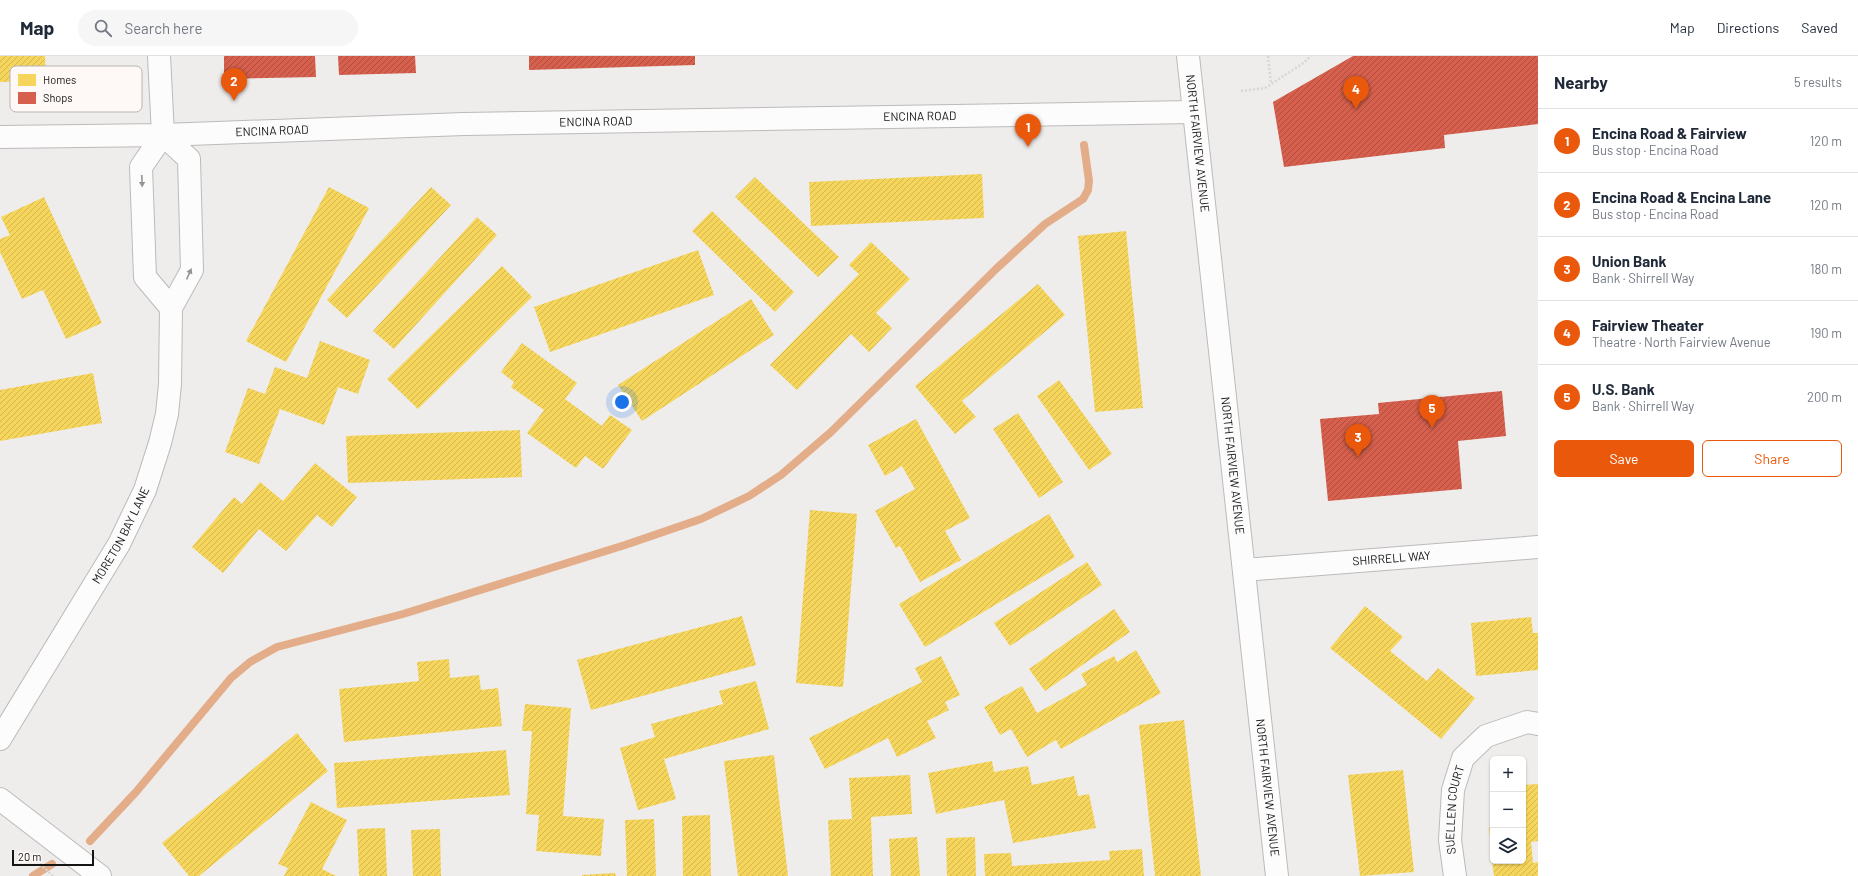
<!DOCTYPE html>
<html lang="en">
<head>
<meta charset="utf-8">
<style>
  :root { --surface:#fff; --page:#f6f6f7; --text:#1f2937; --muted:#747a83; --line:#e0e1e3; --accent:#ea580c }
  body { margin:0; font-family:Barlow,sans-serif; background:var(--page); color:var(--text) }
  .controls { position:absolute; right:12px; bottom:12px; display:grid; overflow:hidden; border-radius:6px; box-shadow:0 1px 3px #0004 }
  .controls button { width:36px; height:36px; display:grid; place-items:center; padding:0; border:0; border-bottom:1px solid var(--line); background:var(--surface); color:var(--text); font:20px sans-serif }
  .scale { position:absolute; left:12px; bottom:10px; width:82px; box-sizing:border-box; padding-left:4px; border:2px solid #161514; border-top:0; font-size:11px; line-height:14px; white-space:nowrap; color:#161514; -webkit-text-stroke:3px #fef9f7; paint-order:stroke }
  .you { position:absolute; left:622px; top:346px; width:14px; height:14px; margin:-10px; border:3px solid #fff; border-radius:50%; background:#1a73e8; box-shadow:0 0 0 6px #1a73e833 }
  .badge { display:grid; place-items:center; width:26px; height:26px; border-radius:50%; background:var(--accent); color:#fff; font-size:13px; font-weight:700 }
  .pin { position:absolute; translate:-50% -33px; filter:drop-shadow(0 1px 2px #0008) }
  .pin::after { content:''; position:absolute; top:21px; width:14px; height:12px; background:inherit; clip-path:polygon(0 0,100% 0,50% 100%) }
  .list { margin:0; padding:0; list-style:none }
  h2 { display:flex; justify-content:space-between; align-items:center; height:52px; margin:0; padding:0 16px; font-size:17px }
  h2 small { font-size:13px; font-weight:400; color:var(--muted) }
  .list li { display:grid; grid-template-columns:26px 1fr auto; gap:12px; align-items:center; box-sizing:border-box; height:64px; padding:0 16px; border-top:1px solid var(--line) }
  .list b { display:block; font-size:15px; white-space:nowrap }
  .list p { margin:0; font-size:13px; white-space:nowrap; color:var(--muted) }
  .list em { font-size:13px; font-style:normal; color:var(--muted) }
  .actions { display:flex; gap:8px; padding:12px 16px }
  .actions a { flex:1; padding:9px 0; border:1px solid var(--accent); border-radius:6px; text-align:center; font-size:14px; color:var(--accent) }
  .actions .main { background:var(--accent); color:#fff }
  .icon { flex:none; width:22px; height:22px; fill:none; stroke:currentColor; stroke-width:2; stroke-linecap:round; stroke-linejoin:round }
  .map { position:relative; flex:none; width:1538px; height:820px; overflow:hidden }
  header { display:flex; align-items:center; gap:24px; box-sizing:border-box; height:56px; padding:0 20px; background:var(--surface); border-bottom:1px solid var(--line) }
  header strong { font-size:19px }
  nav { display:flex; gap:22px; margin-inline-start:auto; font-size:14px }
  .search { width:280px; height:36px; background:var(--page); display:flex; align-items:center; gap:10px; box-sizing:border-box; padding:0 14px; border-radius:22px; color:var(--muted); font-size:15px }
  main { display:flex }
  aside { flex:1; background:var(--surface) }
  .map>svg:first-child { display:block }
</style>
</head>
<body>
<header>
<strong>Map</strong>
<div class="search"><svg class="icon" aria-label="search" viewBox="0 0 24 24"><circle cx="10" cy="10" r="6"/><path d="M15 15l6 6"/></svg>Search here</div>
<nav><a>Map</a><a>Directions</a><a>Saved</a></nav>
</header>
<main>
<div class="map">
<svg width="1538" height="820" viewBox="0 0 1538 820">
  <defs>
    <pattern id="homes-hatch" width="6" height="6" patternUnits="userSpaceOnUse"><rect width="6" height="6" fill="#f6d55c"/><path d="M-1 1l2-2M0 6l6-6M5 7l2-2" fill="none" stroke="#d2b64f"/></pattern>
    <pattern id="shops-hatch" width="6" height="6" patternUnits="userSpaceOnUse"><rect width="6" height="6" fill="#d6604d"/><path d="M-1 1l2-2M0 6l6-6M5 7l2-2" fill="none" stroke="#ad4e3f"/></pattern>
  </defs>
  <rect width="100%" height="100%" fill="#efedeb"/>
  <path fill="url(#homes-hatch)" d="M0 0H45L46 25 0 26Z
    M982 118 984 162 811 170 809 126Z
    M755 121 839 201 818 221 735 141Z
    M329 131 369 152 286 306 246 285Z
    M431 131 451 149 347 262 327 244Z
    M44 141 102 267 66 283 43 234 22 243 0 196V183L10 179 1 161Z
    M712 155 794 236 775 256 692 175Z
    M477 161 497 179 394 293 373 275Z
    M1126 175 1143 352 1095 356 1078 180Z
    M871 186 910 223 876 257 892 272 869 296 851 278 797 334 770 309 859 218 849 209Z
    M698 194 714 239 550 296 534 251Z
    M502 210 532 241 418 353 387 323Z
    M1038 228 1065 259 962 345 976 361 955 378 915 330Z
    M751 243 774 279 642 365 618 329Z
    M320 285 370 304 358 338 338 331 324 369 280 353 259 408 225 396 248 332 265 338 275 311 307 322Z
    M522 287 577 327 565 343 602 370 610 359 632 374 603 413 585 400 576 412 527 377 544 354 511 331 514 326 501 316Z
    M93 317 102 367 0 385V334Z
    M1059 324 1112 398 1089 414 1037 340Z
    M1018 357 1063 426 1039 442 993 373Z
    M916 363 970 462 945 475 961 504 920 526 900 490 896 492 875 455 915 433 902 410 885 420 868 389Z
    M520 374 522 421 348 427 346 380Z
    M315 407 357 441 332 471 317 459 286 495 259 473 223 517 192 491 234 441 242 448 260 426 283 445Z
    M810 454 857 458 843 631 796 627Z
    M1049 458 1075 501 925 591 899 548Z
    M1087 506 1102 529 1010 590 994 567Z
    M1365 550 1403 581 1390 595 1427 625 1438 612 1475 642 1441 683 1330 592Z
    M1114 553 1130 576 1045 635 1029 613Z
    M742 560 756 609 591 654 577 604Z
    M1531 561 1533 577H1538V614L1476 620 1471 567Z
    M1136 594 1161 637 1061 693 1056 684 1027 701 1011 673 1000 679 984 651 1022 630 1037 657 1087 629 1081 618 1114 600 1117 606Z
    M941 600 960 639 945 646 949 654 927 665 936 682 897 701 888 682 825 713 809 682 922 626 915 612Z
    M449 603 450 622 479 619 481 634 498 632 502 670 344 686 339 633 419 625 417 606Z
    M756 625 769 673 664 703 676 743 638 754 620 692 655 681 651 668 723 648 719 635Z
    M525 648 571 652 563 760 604 763 601 800 536 795 539 759 526 758 532 675H522Z
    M1184 664 1201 820H1155L1139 669Z
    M297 677 328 715 199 820H189L162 787Z
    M506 694 510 739 337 752 334 707Z
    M774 699 788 820H738L724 705Z
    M992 705 994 716 1028 710 1032 729 1074 720 1078 740 1089 738 1096 772 1013 787 1004 744 936 758 928 717Z
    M1403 714 1414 816 1360 820 1348 719Z
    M910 719 912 758 871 761 873 820H831L828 764 852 763 849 722Z
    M1538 728V785L1531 786 1533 807 1538 806V820H1494L1492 805H1523V729Z
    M311 746 347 764 322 813 336 820H284L288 812 278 808Z
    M710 759 711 820H683L682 760Z
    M654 763 656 820H627L625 764Z
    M1493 771V802H1492L1489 772Z
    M385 772 387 820H359L357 773Z
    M440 773 441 820H413L411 774Z
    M917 781 920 820H891L889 783Z
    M975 781 976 820H947L946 782Z
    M1142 793 1144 820H985L984 798 1011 797 1012 810 1110 804 1109 795Z
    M615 817 616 820H582V819Z"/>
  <path fill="url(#shops-hatch)" d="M224 0H315L316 21 224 23Z
    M338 0H415L416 17 339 19Z
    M529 0H695V9L529 14Z
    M1353 0H1538V68L1444 79 1445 92 1284 111 1273 46Z
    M1502 335 1506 380 1458 385 1462 433 1328 445 1320 363 1379 358 1378 347Z"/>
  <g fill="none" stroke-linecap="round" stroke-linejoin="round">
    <path stroke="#e3ad8a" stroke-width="8" d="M90 785 136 736 231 622 250 606 277 591 403 558 625 489 701 463 749 440 781 419 831 376 996 213 1045 168 1083 143 1088 134 1089 125 1084 89
      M33 820 52 808"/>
    <g stroke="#bcbaba" stroke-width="24">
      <g id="minor">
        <path d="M159 0 163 79"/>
        <path d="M163 79 141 111 145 221 171 252"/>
        <path id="s1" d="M0 81 163 79 464 68 1193 56"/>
        <path id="s2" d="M1244 514 1538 491"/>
        <path id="s3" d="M0 683 119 488 145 434 160 387 167 358 170 328 171 252 192 214 189 103 163 79"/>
        <path d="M0 743 100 820"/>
        <path id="s4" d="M1455 820 1450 784 1453 734 1463 702 1486 680 1527 666 1538 668"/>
      </g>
    </g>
    <g stroke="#bcbaba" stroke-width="24">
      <g id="major">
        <path id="s5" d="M1188 0 1277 820"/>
      </g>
    </g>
    <path stroke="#d6d6d6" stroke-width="2.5" stroke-dasharray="2 2" stroke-linecap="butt" d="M1268 0 1271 28
      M1241 35 1265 32 1302 8 1311 0
      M37 805 53 820"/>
    <use href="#minor" stroke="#fdfcfc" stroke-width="22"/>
    <use href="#major" stroke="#fdfcfc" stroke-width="22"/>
  </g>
  <defs><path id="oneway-solid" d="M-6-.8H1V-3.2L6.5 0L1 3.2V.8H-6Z"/></defs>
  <g fill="#959494">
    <use href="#oneway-solid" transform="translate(142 125) rotate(88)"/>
    <use href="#oneway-solid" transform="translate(189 218) rotate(-66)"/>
  </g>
  <g text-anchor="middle" stroke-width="4" stroke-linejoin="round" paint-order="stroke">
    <g font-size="12" fill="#161514" stroke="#fef9f7">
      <text dy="4" stroke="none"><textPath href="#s1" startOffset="920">ENCINA ROAD</textPath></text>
      <text dy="4" stroke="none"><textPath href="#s1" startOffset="596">ENCINA ROAD</textPath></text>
      <text dy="4" stroke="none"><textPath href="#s1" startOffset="272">ENCINA ROAD</textPath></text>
      <text dy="4" stroke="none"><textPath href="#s5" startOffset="88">NORTH FAIRVIEW AVENUE</textPath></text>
      <text dy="4" stroke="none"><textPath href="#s5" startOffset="412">NORTH FAIRVIEW AVENUE</textPath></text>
      <text dy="4" stroke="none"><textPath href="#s3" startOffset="237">MORETON BAY LANE</textPath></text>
      <text dy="4" stroke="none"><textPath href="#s2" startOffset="148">SHIRRELL WAY</textPath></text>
      <text dy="4" stroke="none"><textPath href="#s5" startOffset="736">NORTH FAIRVIEW AVENUE</textPath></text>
      <text dy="4" stroke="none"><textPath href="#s4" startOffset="67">SUELLEN COURT</textPath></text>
    </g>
  </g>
  <rect x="10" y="10" width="132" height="46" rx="6" fill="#fef9f7" stroke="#b8b5b3" stroke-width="1"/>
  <rect x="18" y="18" width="18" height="12" fill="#f6d55c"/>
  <rect x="18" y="36" width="18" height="12" fill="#d6604d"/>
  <g font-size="11" fill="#161514">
    <text x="43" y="28">Homes</text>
    <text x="43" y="46">Shops</text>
  </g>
</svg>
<div class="controls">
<button>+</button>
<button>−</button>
<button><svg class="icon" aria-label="layers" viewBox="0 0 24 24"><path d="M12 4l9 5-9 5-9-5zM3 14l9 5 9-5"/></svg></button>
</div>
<div class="scale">20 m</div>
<div class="you"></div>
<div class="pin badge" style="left:1028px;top:91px">1</div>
<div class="pin badge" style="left:234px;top:45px">2</div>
<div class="pin badge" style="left:1358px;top:401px">3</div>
<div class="pin badge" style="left:1356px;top:53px">4</div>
<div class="pin badge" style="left:1432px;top:372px">5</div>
</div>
<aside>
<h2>Nearby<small>5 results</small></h2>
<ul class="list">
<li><span class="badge">1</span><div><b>Encina Road &amp; Fairview</b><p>Bus stop · Encina Road</p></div><em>120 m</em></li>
<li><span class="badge">2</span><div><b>Encina Road &amp; Encina Lane</b><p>Bus stop · Encina Road</p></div><em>120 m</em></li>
<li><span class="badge">3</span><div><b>Union Bank</b><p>Bank · Shirrell Way</p></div><em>180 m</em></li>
<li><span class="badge">4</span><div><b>Fairview Theater</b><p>Theatre · North Fairview Avenue</p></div><em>190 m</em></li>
<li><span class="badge">5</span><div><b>U.S. Bank</b><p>Bank · Shirrell Way</p></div><em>200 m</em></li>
</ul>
<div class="actions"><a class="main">Save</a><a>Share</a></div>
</aside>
</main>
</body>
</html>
